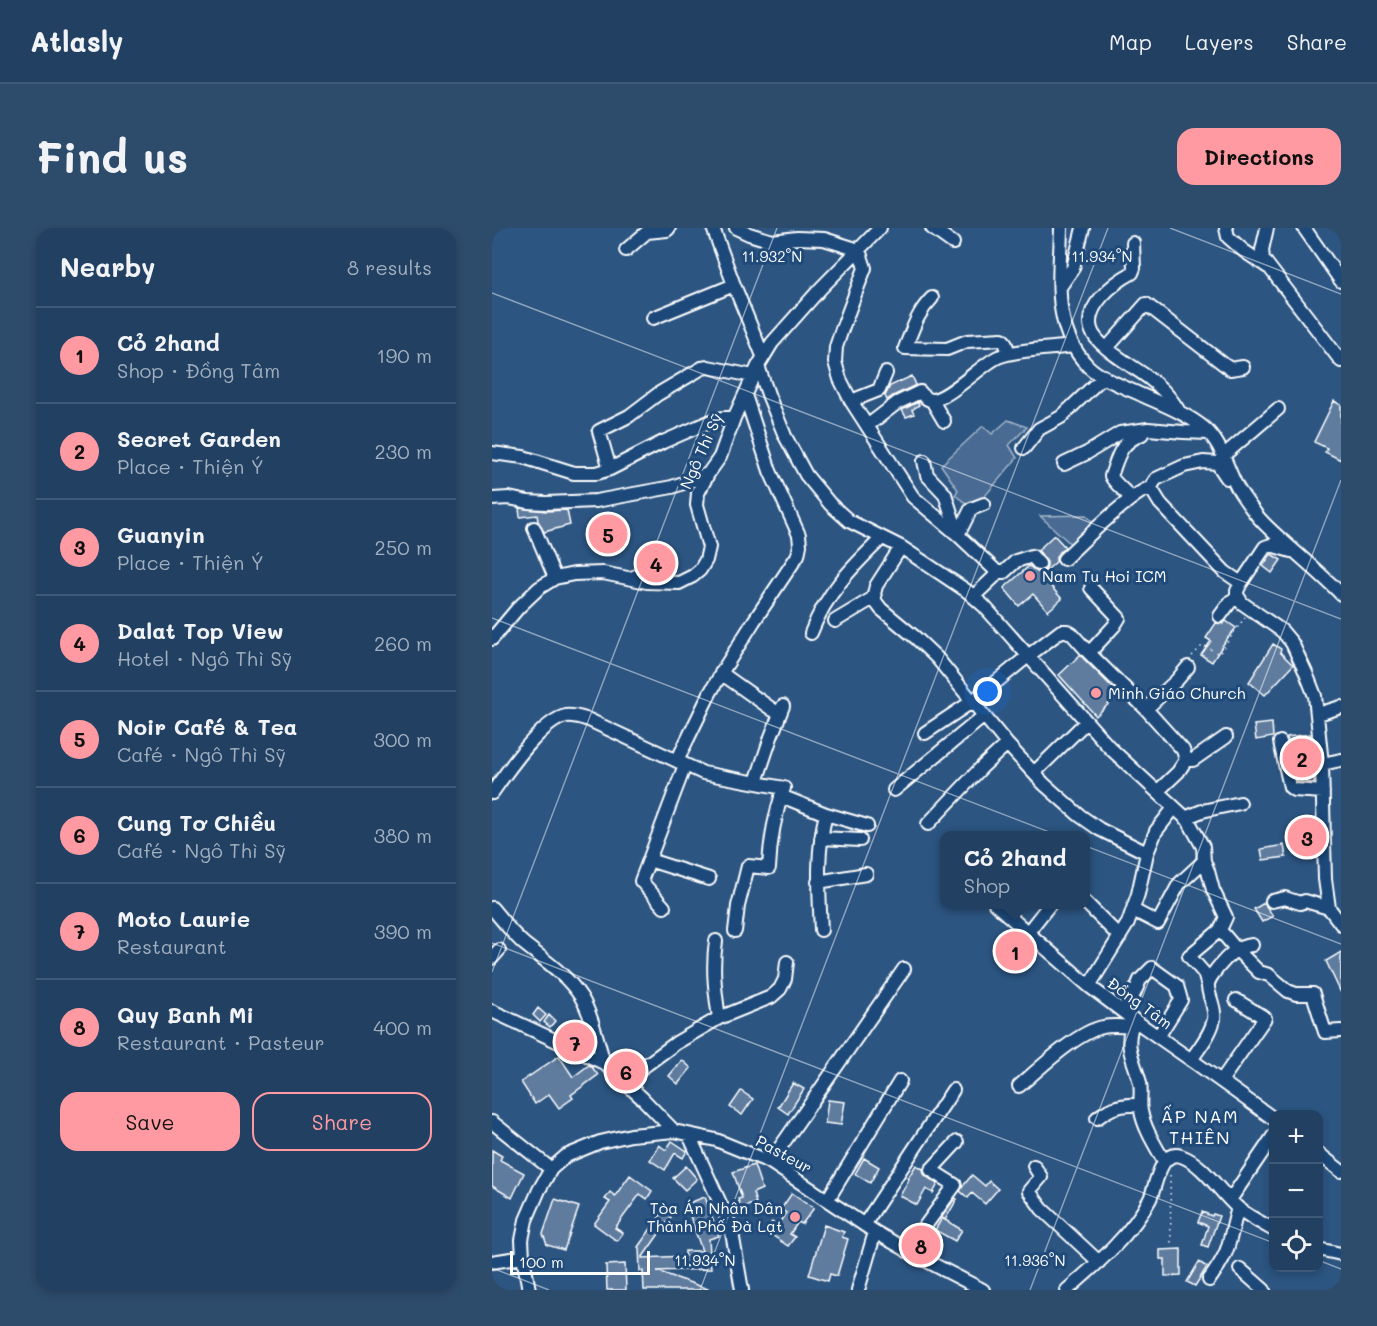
<!DOCTYPE html>
<html lang="en">
<head>
<meta charset="utf-8">
<style>
  :root { --surface:#214062; --page:#2d4b6b; --text:#f1f3f6; --muted:#a2afbe; --line:#3e5977; --accent:#ff9aa2 }
  body { margin:0; font-family:Mali,sans-serif; background:var(--page); color:var(--text) }
  .controls { position:absolute; right:18px; bottom:18px; display:grid; overflow:hidden; border-radius:12px; box-shadow:0 3px 9px #0003 }
  .controls button { width:54px; height:54px; display:grid; place-items:center; padding:0; border:0; border-bottom:2px solid var(--line); background:var(--surface); color:var(--text); font:30px sans-serif }
  .scale { position:absolute; left:18px; bottom:15px; width:140px; box-sizing:border-box; padding-left:6px; border:3px solid #fff; border-top:0; font-size:16px; line-height:21px; white-space:nowrap; color:#fff; -webkit-text-stroke:4px #1f4a7a; paint-order:stroke }
  .you { position:absolute; left:496px; top:464px; width:21px; height:21px; margin:-15px; border:4px solid #fff; border-radius:50%; background:#1a73e8; box-shadow:0 0 0 9px #1a73e833 }
  .badge { display:grid; place-items:center; width:39px; height:39px; border-radius:50%; background:var(--accent); color:#111; font-size:20px; font-weight:700 }
  .pin { position:absolute; translate:-50% -50%; border:3px solid #fff; box-shadow:0 2px 6px #0006 }
  .popup { position:absolute; left:448px; top:603px; width:150px; height:78px; box-sizing:border-box; display:grid; place-content:center; border-radius:12px; background:var(--surface); filter:drop-shadow(0 2px 4px #0005); font-size:20px; white-space:nowrap; color:var(--muted) }
  .popup b { font-size:22px; color:var(--text) }
  .popup::after { content:''; position:absolute; left:50%; top:100%; margin-left:-12px; border:12px solid transparent; border-top-color:var(--surface) }
  .list { margin:0; padding:0; list-style:none }
  h2 { display:flex; justify-content:space-between; align-items:center; height:78px; margin:0; padding:0 24px; font-size:26px }
  h2 small { font-size:20px; font-weight:400; color:var(--muted) }
  .list li { display:grid; grid-template-columns:39px 1fr auto; gap:18px; align-items:center; box-sizing:border-box; height:96px; padding:0 24px; border-top:2px solid var(--line) }
  .list b { display:block; font-size:22px; white-space:nowrap }
  .list p { margin:0; font-size:20px; white-space:nowrap; color:var(--muted) }
  .list em { font-size:20px; font-style:normal; color:var(--muted) }
  .actions { display:flex; gap:12px; padding:18px 24px }
  .actions a { flex:1; padding:14px 0; border:2px solid var(--accent); border-radius:18px; text-align:center; font-size:21px; color:var(--accent) }
  .actions .main { background:var(--accent); color:#111 }
  .icon { flex:none; width:33px; height:33px; fill:none; stroke:currentColor; stroke-width:2; stroke-linecap:round; stroke-linejoin:round }
  .map { position:relative; flex:none; width:849px; height:1062px; overflow:hidden; border-radius:18px }
  header { display:flex; align-items:center; gap:36px; box-sizing:border-box; height:84px; padding:0 30px; background:var(--surface); border-bottom:2px solid var(--line) }
  header strong { font-size:28px }
  nav { display:flex; gap:33px; margin-inline-start:auto; font-size:21px }
  .intro { display:flex; align-items:center; justify-content:space-between; box-sizing:border-box; height:144px; padding:0 36px }
  h1 { margin:0; font-size:42px }
  .button { padding:15px 27px; border-radius:18px; background:var(--accent); color:#111; font-size:21px; font-weight:700 }
  main { display:flex; gap:36px; padding:0 36px }
  aside { flex:1; background:var(--surface); border-radius:18px; box-shadow:0 3px 9px #0003 }
  .map>svg:first-child { display:block }
</style>
</head>
<body>
<header>
<strong>Atlasly</strong>
<nav><a>Map</a><a>Layers</a><a>Share</a></nav>
</header>
<div class="intro"><h1>Find us</h1><a class="button">Directions</a></div>
<main>
<aside>
<h2>Nearby<small>8 results</small></h2>
<ul class="list">
<li><span class="badge">1</span><div><b>Cỏ 2hand</b><p>Shop · Đồng Tâm</p></div><em>190 m</em></li>
<li><span class="badge">2</span><div><b>Secret Garden</b><p>Place · Thiện Ý</p></div><em>230 m</em></li>
<li><span class="badge">3</span><div><b>Guanyin</b><p>Place · Thiện Ý</p></div><em>250 m</em></li>
<li><span class="badge">4</span><div><b>Dalat Top View</b><p>Hotel · Ngô Thì Sỹ</p></div><em>260 m</em></li>
<li><span class="badge">5</span><div><b>Noir Café &amp; Tea</b><p>Café · Ngô Thì Sỹ</p></div><em>300 m</em></li>
<li><span class="badge">6</span><div><b>Cung Tơ Chiều</b><p>Café · Ngô Thì Sỹ</p></div><em>380 m</em></li>
<li><span class="badge">7</span><div><b>Moto Laurie</b><p>Restaurant</p></div><em>390 m</em></li>
<li><span class="badge">8</span><div><b>Quy Banh Mi</b><p>Restaurant · Pasteur</p></div><em>400 m</em></li>
</ul>
<div class="actions"><a class="main">Save</a><a>Share</a></div>
</aside>
<div class="map">
<svg width="849" height="1062" viewBox="0 0 849 1062">
  <rect width="100%" height="100%" fill="#2c5582"/>
  <filter id="ink" filterUnits="userSpaceOnUse"><feTurbulence type="fractalNoise" baseFrequency=".0167" numOctaves="2"/><feDisplacementMap in="SourceGraphic" scale="12" xChannelSelector="R" yChannelSelector="G"/><feConvolveMatrix kernelMatrix="1 2 1 2 8 2 1 2 1" color-interpolation-filters="sRGB"/></filter>
  <g filter="url(#ink)">
    <path fill="#486b92" stroke="#a4b5c8" stroke-width="1.5" d="M516 192 535 199 517 217 525 230 482 281 463 267 466 262 449 237 491 198 500 206Z
      M594 287 605 298 582 319 548 288Z"/>
    <path fill="#5e7c9f" stroke="#fff" stroke-width="1.5" d="M420 148 424 157 401 168 395 172 393 168 398 158Z
      M842 173 849 177V232L833 224 835 220 822 214Z
      M426 174 427 177 420 182 422 186 414 189 410 182Z
      M27 280 54 283 75 282 78 297 52 304 46 293 45 287 28 289Z
      M562 307 573 319 564 328V334L549 347 570 371 556 383 541 366 527 378 512 360 537 338 545 344H549L553 342 555 338V334L546 322Z
      M779 326 789 332 780 345 771 338Z
      M734 393 744 400 734 412 720 434 709 427 719 413 714 410 724 395 731 396Z
      M781 416 789 421 788 424 801 437 773 467 757 454Z
      M588 427 627 466 604 488 567 447Z
      M780 495 781 509 764 512 762 497Z
      M818 506 822 537V555L805 554 795 509Z
      M792 617 794 629 771 632 769 621Z
      M772 675 781 688 770 694 762 681Z
      M849 724V765L834 733Z
      M46 780 54 787 48 794 41 787Z
      M57 787 63 793 58 799 52 794Z
      M67 828 81 849 97 837 100 839 106 847 79 867 81 870 67 880 57 866 43 876 29 854Z
      M190 832 199 840 186 856 177 848Z
      M301 855 312 861 296 886 286 879Z
      M249 863 261 871 250 887 238 879Z
      M336 872 353 874 349 897 333 895Z
      M180 913 195 923 191 930 183 925 173 942 158 932 167 917 174 922Z
      M0 922 10 928 8 932 32 945 20 970 0 958Z
      M372 930 387 939 378 955 363 946Z
      M262 937 270 961 261 965 264 975 249 980 246 971 250 970 241 944Z
      M424 937 431 941 432 946 435 949 446 956 441 965 434 961 425 977 408 968 417 951 416 950Z
      M194 938 205 951 193 962 181 950Z
      M138 947 160 963 155 971 148 966 123 1000 131 1005 125 1013 102 996 118 974 113 971 118 964 123 968Z
      M480 947 493 958 497 953 506 961 493 976 480 965 476 970 468 963 471 958Z
      M300 965 322 980 310 996 306 994 298 1006 303 1009 296 1018 274 1003 280 994 285 998 294 985 289 981Z
      M213 969 227 1008 217 1011 219 1041 165 1043 216 1061V1062H152L151 1043H148L147 1020 146 1019 170 985 177 982 181 986 150 1030 193 1028V1023H210L194 976Z
      M463 970 465 971 453 992 449 990Z
      M63 971 87 979 72 1022 55 1017 51 1006Z
      M710 984 720 988 721 986 727 988 716 1019 710 1017 716 998 706 994Z
      M450 990 470 1002 463 1013 443 1002Z
      M332 997 352 1004 350 1009 356 1011 345 1048 338 1046 336 1053 317 1047Z
      M689 1021V1047L673 1048V1031H668V1022Z
      M707 1034 715 1039 703 1058 695 1054Z
      M133 1036 134 1062H115L114 1037Z"/>
    <g fill="none" stroke-linecap="round" stroke-linejoin="round">
      <g stroke="#fff" stroke-width="16">
        <path id="minor" d="M221 0 242 57 271 128
          M244 0 257 6 280 13 305 10 332 11 367 22 373 40 350 101 344 119 343 134 348 151 359 173 421 269 466 307 502 341 504 344 502 349 482 368
          M440 0 461 15
          M569 0C568 48 559 100 596 138 609 151 635 160 652 168 672 177 695 186 712 200 730 215 734 239 745 259 750 268 757 277 763 285 771 296 782 305 792 314 811 331 831 348 849 366
          M734 0 736 9 752 23 776 39
          M775 0 770 22 771 31 849 133
          M812 0 849 53
          M641 15 642 40 640 45C623 54 592 78 599 101 603 118 643 139 658 151 672 162 679 170 688 185
          M134 22 155 4 175 2 177 0
          M568 59 581 40 591 0
          M440 70C425 85 421 101 413 120L455 121 475 113 510 111 513 114 517 125
          M161 90 242 57
          M615 120 654 76 738 141 751 139
          M266 138 277 169 293 208 314 247 338 276 357 293 409 319 475 363 492 378 618 520 696 592 711 619 712 633 716 643 721 662 734 689 728 702 744 721 767 744 777 747 796 763 804 766H821L833 804 849 803
          M441 172 442 176 452 193
          M359 173 387 162 394 145
          M375 198 405 175 428 164C431 167 434 172 439 172 456 172 490 136 506 129 525 121 560 121 581 118
          M532 220 547 201 569 189 612 148
          M0 225 31 229 82 245H105L118 241 171 214 219 193 231 190H242
          M732 227 786 181
          M432 233 435 247 453 266 466 307
          M572 236 595 225 628 205 656 201 691 204 716 205
          M118 241 107 203 137 188 166 166 210 140 216 139 261 148
          M658 260 660 262 668 275 733 344 749 355
          M639 270C634 264 621 254 619 248 627 226 628 215 650 206
          M0 271 17 270 36 274 54 275 104 273 180 259 216 246
          M42 300 63 350
          M466 307 479 281 492 276
          M409 319 384 358 382 366 383 373 389 381 424 410 445 430 515 516 552 556 587 587 607 601 655 625
          M799 323 779 317 773 319 749 355 745 363V367L750 375 790 403 800 415 814 445 823 468 830 536 833 651 837 680 849 696
          M572 331C588 316 640 264 658 260L664 251 692 238 711 234 725 235 735 250
          M504 344H512L524 333 540 328 547 336
          M139 350 161 342
          M728 388 739 373 746 370
          M343 393 383 369
          M319 405C334 365 360 339 390 310
          M0 411 26 380 47 360 63 350 82 346 111 345 155 354 187 355 201 348 208 342 214 332 217 319 205 277 206 265 216 246 228 229 242 190 266 138 280 115 329 60 388 0
          M597 425 622 398 627 390 599 360
          M229 445 281 482
          M654 481 685 452 696 439
          M826 486 849 479
          M433 505 481 473 536 428 569 403H575L580 406 597 425 654 481 691 522 694 532 686 544 666 563
          M788 514 798 559 802 562 831 564
          M694 532H701L734 509
          M185 533 218 465 233 439 262 393 306 327 308 317 307 307 278 243 253 167
          M830 536 849 532
          M542 545 594 494
          M264 554 279 509 291 478
          M402 562 492 488
          M0 565C14 545 49 493 74 488 82 487 90 490 97 492L211 545 292 560C283 586 278 612 277 640L256 638 246 678 243 703
          M289 568 334 586C324 624 327 663 329 702
          M334 586 375 598
          M693 590 710 583 748 575
          M436 596 490 539 515 516
          M329 610 368 612
          M157 632 217 651
          M326 654 374 646
          M780 673 793 670 808 675 813 673 837 680
          M594 675 628 709
          M503 676 597 758 642 792 705 836 782 891
          M172 679 149 653 193 537
          M0 680C10 692 20 705 31 715 52 732 74 746 89 769 100 787 106 815 112 835
          M641 682 666 695 687 656 712 633
          M536 704 558 676
          M224 713C220 740 223 763 227 790
          M0 730 7 722
          M715 755 712 745 697 728 728 702
          M597 758 636 695 646 666 655 625 664 603 682 580
          M0 783 112 835 151 871 182 903
          M630 783 639 773 648 752 660 740 685 758 689 772 666 809
          M642 792C631 820 642 830 648 855 650 864 647 874 649 883 652 900 663 917 672 933
          M699 832C707 820 719 806 722 791 724 781 717 770 716 759 714 750 735 729 742 723 747 719 754 718 760 717
          M132 853 184 815 227 790 279 769 288 761 293 751 295 734
          M729 853 773 790 744 772
          M527 858C547 841 585 804 611 799 620 797 630 798 639 799
          M605 890C617 880 632 875 648 878
          M0 894 59 941
          M197 907 239 999 250 1062
          M826 925 849 943
          M278 934 412 741
          M542 938 549 949 537 963 550 981 607 1034
          M336 971 408 853
          M738 972 782 907
          M372 997 461 862
          M826 1021 849 1026
          M415 1023 463 957 439 942 465 914
          M0 1034 31 1029
          M748 1041 772 1062
          M717 1052C724 1042 733 1030 736 1018 740 1005 742 993 746 980
          M37 1062 31 1029 30 1012 34 992 47 962 59 941 74 928 108 914 139 907 182 903 224 912 278 934 383 1004 427 1029 491 1062
          M366 1062 383 1004
          M575 1062C605 1036 639 1007 658 971 664 958 668 921 689 928 712 936 728 965 746 980 757 989 770 995 782 1002"/>
      </g>
      <path stroke="#fff" stroke-width="1.5" stroke-dasharray="1.5 4.5" stroke-linecap="butt" d="M700 428 711 417 727 426 753 389
        M678 947 679 1015"/>
      <use href="#minor" stroke="#1f4a7a" stroke-width="12"/>
    </g>
  </g>
  <path fill="none" stroke="#fff" stroke-width="1.5" stroke-opacity="0.45" d="M678 0 849 66M0 65 849 391M0 390 849 716M0 715 782 1015M0 744 285 0M826 1032 849 1041M0 1040 57 1062M208 1062 616 0M538 1062 849 252"/>
  <g fill="#ff9aa2" stroke="#1f4a7a" stroke-width="2">
    <circle cx="538" cy="348" r="6"/>
    <circle cx="604" cy="465" r="6"/>
    <circle cx="303" cy="989" r="6"/>
  </g>
  <g text-anchor="middle" stroke-width="6" stroke-linejoin="round" paint-order="stroke">
    <g font-size="16" fill="#fff" stroke="#1f4a7a">
      <text transform="translate(209 223) rotate(-66)" y="6">Ngô Thì Sỹ</text>
      <text transform="translate(648 775) rotate(36)" y="6">Đồng Tâm</text>
      <text transform="translate(292 926) rotate(29)" y="6">Pasteur</text>
    </g>
    <g font-size="16" fill="#fff" stroke="#1f4a7a" text-anchor="start">
      <text x="550" y="354">Nam Tu Hoi ICM</text>
      <text x="616" y="471">Minh Giáo Church</text>
      <text x="291" y="986" text-anchor="end">Tòa Án Nhân Dân<tspan x="291" dy="18">Thành Phố Đà Lạt</tspan></text>
    </g>
    <g font-size="18" letter-spacing="1.5" fill="#fff" stroke="#1f4a7a">
      <text x="708" y="895">ẤP NAM<tspan x="708" dy="21">THIÊN</tspan></text>
    </g>
  </g>
  <g font-size="15" text-anchor="middle" fill="#fff" stroke="#1f4a7a" stroke-width="6" stroke-linejoin="round" paint-order="stroke">
    <text x="280" y="34">11.932°N</text>
    <text x="610" y="34">11.934°N</text>
    <text x="213" y="1038">11.934°N</text>
    <text x="543" y="1038">11.936°N</text>
  </g>
</svg>
<div class="controls">
<button>+</button>
<button>−</button>
<button><svg class="icon" aria-label="locate" viewBox="0 0 24 24"><circle cx="12" cy="12" r="6"/><path d="M12 2v4M12 18v4M2 12h4M18 12h4"/></svg></button>
</div>
<div class="scale">100 m</div>
<div class="you"></div>
<div class="pin badge" style="left:523px;top:723px">1</div>
<div class="popup"><b>Cỏ 2hand</b>Shop</div>
<div class="pin badge" style="left:810px;top:530px">2</div>
<div class="pin badge" style="left:815px;top:609px">3</div>
<div class="pin badge" style="left:164px;top:335px">4</div>
<div class="pin badge" style="left:116px;top:306px">5</div>
<div class="pin badge" style="left:134px;top:843px">6</div>
<div class="pin badge" style="left:83px;top:814px">7</div>
<div class="pin badge" style="left:429px;top:1017px">8</div>
</div>
</main>
</body>
</html>
